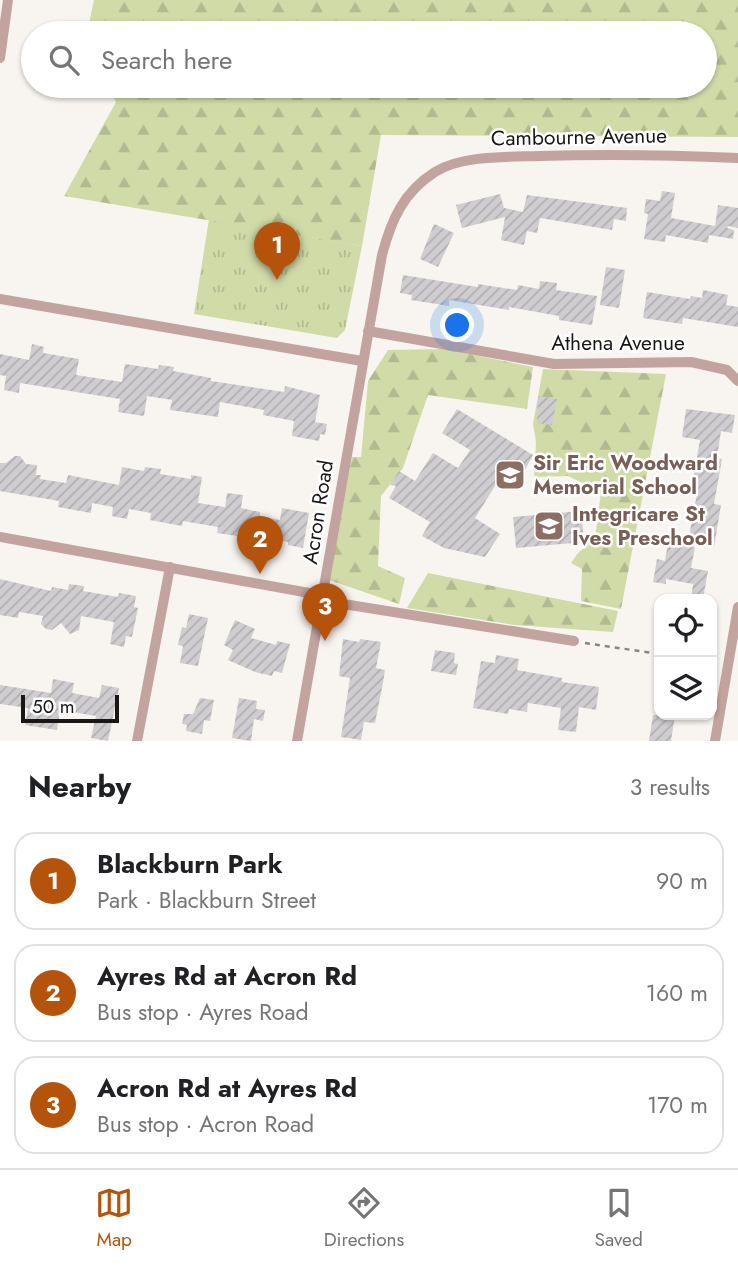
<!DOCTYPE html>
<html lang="en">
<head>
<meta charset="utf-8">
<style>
  :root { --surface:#fff; --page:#f6f6f6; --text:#202124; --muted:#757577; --line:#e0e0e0; --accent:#b45309 }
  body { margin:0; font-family:Jost,sans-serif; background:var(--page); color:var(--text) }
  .controls { position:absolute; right:21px; bottom:21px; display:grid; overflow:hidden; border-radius:14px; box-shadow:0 2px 5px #0004 }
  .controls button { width:63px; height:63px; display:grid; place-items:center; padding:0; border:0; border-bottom:2px solid var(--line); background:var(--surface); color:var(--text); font:35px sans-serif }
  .scale { position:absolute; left:21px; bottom:18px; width:98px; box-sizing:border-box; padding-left:7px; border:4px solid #181716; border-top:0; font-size:19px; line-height:24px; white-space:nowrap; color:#181716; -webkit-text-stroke:5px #fff; paint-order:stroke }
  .you { position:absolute; left:458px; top:326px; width:24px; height:24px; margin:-18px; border:5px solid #fff; border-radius:50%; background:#1a73e8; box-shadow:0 0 0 10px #1a73e833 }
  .badge { display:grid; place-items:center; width:46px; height:46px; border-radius:50%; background:var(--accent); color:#fff; font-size:23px; font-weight:700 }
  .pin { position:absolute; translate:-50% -58px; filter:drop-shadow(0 2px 4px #0008) }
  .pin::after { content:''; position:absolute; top:37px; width:24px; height:21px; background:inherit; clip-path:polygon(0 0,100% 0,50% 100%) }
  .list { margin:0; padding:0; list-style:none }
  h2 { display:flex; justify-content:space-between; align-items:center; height:91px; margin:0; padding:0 28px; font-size:30px }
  h2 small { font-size:23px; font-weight:400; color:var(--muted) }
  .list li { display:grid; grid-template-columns:46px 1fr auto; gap:21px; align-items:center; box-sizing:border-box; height:98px; margin:0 14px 14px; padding:0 14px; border:2px solid var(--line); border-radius:21px }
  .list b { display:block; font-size:26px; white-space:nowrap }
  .list p { margin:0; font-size:23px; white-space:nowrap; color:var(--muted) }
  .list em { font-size:23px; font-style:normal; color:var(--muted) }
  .icon { flex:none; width:38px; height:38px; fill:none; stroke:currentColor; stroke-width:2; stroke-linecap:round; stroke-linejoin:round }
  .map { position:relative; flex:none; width:738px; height:741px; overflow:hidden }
  .search { position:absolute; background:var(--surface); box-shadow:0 2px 5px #0004; left:21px; right:21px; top:21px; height:77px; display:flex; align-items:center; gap:18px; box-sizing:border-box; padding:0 24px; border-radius:38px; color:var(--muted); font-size:26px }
  .sheet { height:427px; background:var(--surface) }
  nav { display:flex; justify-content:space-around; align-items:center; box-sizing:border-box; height:98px; border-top:2px solid var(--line); background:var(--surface); font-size:19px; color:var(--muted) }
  nav a { display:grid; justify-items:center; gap:4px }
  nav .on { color:var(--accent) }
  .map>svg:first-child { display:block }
</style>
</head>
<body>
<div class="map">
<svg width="738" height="741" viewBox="0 0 738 741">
  <defs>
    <pattern id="grass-tufts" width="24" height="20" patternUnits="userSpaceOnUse" patternTransform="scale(1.75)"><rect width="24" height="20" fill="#d0dba8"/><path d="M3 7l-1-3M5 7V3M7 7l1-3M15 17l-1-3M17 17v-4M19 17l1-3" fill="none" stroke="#b2bb90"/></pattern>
    <pattern id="forest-firs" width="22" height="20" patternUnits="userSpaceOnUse" patternTransform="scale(1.75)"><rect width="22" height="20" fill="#d0dba8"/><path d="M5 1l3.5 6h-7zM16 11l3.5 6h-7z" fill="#b2bb90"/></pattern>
    <pattern id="building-hatch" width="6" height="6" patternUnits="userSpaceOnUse" patternTransform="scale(1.75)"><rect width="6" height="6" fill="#d0cdd1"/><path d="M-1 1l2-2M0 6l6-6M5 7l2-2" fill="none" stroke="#b2afb3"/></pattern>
  </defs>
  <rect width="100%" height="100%" fill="#f8f5f0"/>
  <path fill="url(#grass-tufts)" d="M209 219 362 246 345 330 337 338 194 314Z"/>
  <path fill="url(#forest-firs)" d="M94 0H738V137L381 135 362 246 64 196 116 102 108 86H705V33H87Z
    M445 349 533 367 527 409 428 395 403 468 381 496 378 566 405 578 399 604 329 580 352 457H361L368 381 388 350Z
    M543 369 666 374 621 609 581 601 582 569 571 563 578 553 595 539 601 492 568 476 534 477 536 442 533 424Z
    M428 573 618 611 613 632 514 625 407 608Z"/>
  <path fill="url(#building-hatch)" d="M662 191 675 193 671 218 715 226 718 205 738 208V228L728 226 727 228 734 230 733 239 709 235 708 243 666 235 665 242 644 239 648 214 644 213 646 199 660 201Z
    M500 194 504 208 523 212 527 195 627 208 626 221 614 219 612 230 540 218 537 233 527 231 524 245 501 240 505 217 462 228 456 205Z
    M434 224 454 233 438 267 420 259Z
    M606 267 625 270 619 308 600 305Z
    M403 275 478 287V284L517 290 518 285 539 289 540 281 557 283 556 290 597 296 592 325 559 320V316L509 307V310L449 300V306L411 300 412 295 400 293Z
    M703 290 728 295 726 305 738 307V327L683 318 682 324 643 318 647 292 690 299 691 296 702 298Z
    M32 344 44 347 43 353 79 359 76 375 122 382 125 364 158 369 159 365 174 367 173 371 211 378V381L284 392 285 386 320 395 315 422 327 424 325 435 320 434 319 441 292 436 294 421 263 415 264 410 220 402 218 417 170 410 172 400 147 396 144 416 118 412 120 399 20 383 19 393 4 390 6 376 0 375V354L29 360Z
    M538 396 557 399 552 425 537 423Z
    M457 409 533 455 520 479 505 470 475 518 500 534 485 557 444 548 422 536 430 522 389 498 396 486 390 485 399 471 415 481 433 453 458 468 470 450 442 433Z
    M686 409 735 415 732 433 721 431 717 458 722 459 714 504 721 505 714 547 688 542 697 494 698 480 693 479 700 440 682 437Z
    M15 456H20L26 464 37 465 36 475H41L40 479 66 483 68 475 119 485 122 467 144 471 145 467 161 469 160 474 191 479V475L202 477 198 503 225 507 227 493 243 495 241 508 260 512V516L280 520 282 508 309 513 303 548 288 545V542L237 533V536L217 533 218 527 183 521 182 526 150 520 151 513 129 509 127 519 112 516 113 507 92 503 91 513 58 507 59 501 0 491V463H6Z
    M581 511 584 542 516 548 513 517Z
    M668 543 695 547 691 568 708 571 703 599H691L693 584 666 579V584L653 582 657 559 665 561Z
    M0 579 51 591 52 587 68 590 69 584 84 586 83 591 118 597 119 593 136 596 134 607 138 608 132 637 126 636 124 647 110 644 114 622 81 616 79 630 70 634 61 623 52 630 46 629 41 624 43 616 19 612 18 618 0 615Z
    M189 614 208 618 198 666 180 663 183 646 178 645 182 627 186 628Z
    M235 620 255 629 251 638 276 645 277 641 290 644 282 673 274 671 272 676 255 672 228 660 233 650 224 645Z
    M343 639 359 642 360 639 381 642 376 668 385 670 383 683 375 723 364 722 361 740 341 737 350 678 339 676Z
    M435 650 455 653 454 663 458 664 456 675 431 671Z
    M496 655 519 659 517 670 562 678V682L599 687 596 710 579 707 576 732 558 730 561 708 528 703 527 712 509 709 508 714 473 708 481 661 495 663Z
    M53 679 74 683 72 693 99 698 102 685 119 688 108 741 91 738 96 716 60 710 57 730 38 727 25 725 28 708 0 704V685L51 693Z
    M200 698 214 700 210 721 204 720 202 734 186 731 187 725 182 724 184 714H193Z
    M239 698 257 701 256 709 265 710 263 721 254 719 251 741 232 738Z
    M653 715H675L671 741H649Z"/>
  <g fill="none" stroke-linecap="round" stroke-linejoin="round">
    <path stroke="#898784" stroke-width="2.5" stroke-dasharray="5 5" stroke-linecap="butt" d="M585 643 659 654"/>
    <path stroke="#c3a3a0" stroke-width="10" d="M0 58 8 0
      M0 299 362 361
      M368 331 554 364 691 362 727 370 738 381
      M0 537 315 594 331 602 574 641
      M137 741 170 567
      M297 741 382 255C391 221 403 192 435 172 462 155 508 157 540 156 606 154 672 155 738 158
      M715 741 738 607"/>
  </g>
  <defs>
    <g id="school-square" transform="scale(1.575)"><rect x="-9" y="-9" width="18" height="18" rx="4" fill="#8d6e63" stroke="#fff"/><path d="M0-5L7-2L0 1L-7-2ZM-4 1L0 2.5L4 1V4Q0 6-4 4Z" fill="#fff"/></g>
  </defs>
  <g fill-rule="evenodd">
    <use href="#school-square" x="510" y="475"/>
    <use href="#school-square" x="549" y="526"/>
  </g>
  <g text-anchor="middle" stroke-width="5" stroke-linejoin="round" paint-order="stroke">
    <g font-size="21" fill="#181716" stroke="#fff">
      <text transform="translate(579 137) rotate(-1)" y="7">Cambourne Avenue</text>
      <text x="618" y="350">Athena Avenue</text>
      <text transform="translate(318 512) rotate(-81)" y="7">Acron Road</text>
    </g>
    <g font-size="21" font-weight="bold" fill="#785e54" stroke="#fff" text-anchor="start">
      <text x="533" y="470">Sir Eric Woodward<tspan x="533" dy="24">Memorial School</tspan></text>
      <text x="572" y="521">Integricare St<tspan x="572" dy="24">Ives Preschool</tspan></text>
    </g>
  </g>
</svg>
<div class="controls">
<button><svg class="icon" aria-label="locate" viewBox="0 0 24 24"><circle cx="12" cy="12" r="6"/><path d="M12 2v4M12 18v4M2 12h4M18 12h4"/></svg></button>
<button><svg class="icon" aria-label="layers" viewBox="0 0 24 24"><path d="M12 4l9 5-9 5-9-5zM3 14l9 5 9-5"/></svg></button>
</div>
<div class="scale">50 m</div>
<div class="you"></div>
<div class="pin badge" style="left:277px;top:280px">1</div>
<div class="pin badge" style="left:260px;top:574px">2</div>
<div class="pin badge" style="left:325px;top:641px">3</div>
<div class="search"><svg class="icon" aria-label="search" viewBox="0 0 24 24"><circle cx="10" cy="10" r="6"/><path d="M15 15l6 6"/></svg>Search here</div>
</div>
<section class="sheet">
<h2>Nearby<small>3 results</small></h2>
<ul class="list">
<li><span class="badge">1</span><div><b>Blackburn Park</b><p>Park · Blackburn Street</p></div><em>90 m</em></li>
<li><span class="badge">2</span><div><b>Ayres Rd at Acron Rd</b><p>Bus stop · Ayres Road</p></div><em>160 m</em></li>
<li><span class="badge">3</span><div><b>Acron Rd at Ayres Rd</b><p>Bus stop · Acron Road</p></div><em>170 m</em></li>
</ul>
</section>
<nav>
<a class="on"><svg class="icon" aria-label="map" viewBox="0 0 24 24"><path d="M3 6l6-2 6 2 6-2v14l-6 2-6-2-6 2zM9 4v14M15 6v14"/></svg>Map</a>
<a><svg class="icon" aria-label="directions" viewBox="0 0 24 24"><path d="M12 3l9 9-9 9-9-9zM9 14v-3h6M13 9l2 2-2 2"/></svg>Directions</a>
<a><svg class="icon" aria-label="saved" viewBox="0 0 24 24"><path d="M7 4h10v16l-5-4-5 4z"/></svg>Saved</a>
</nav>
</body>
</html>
